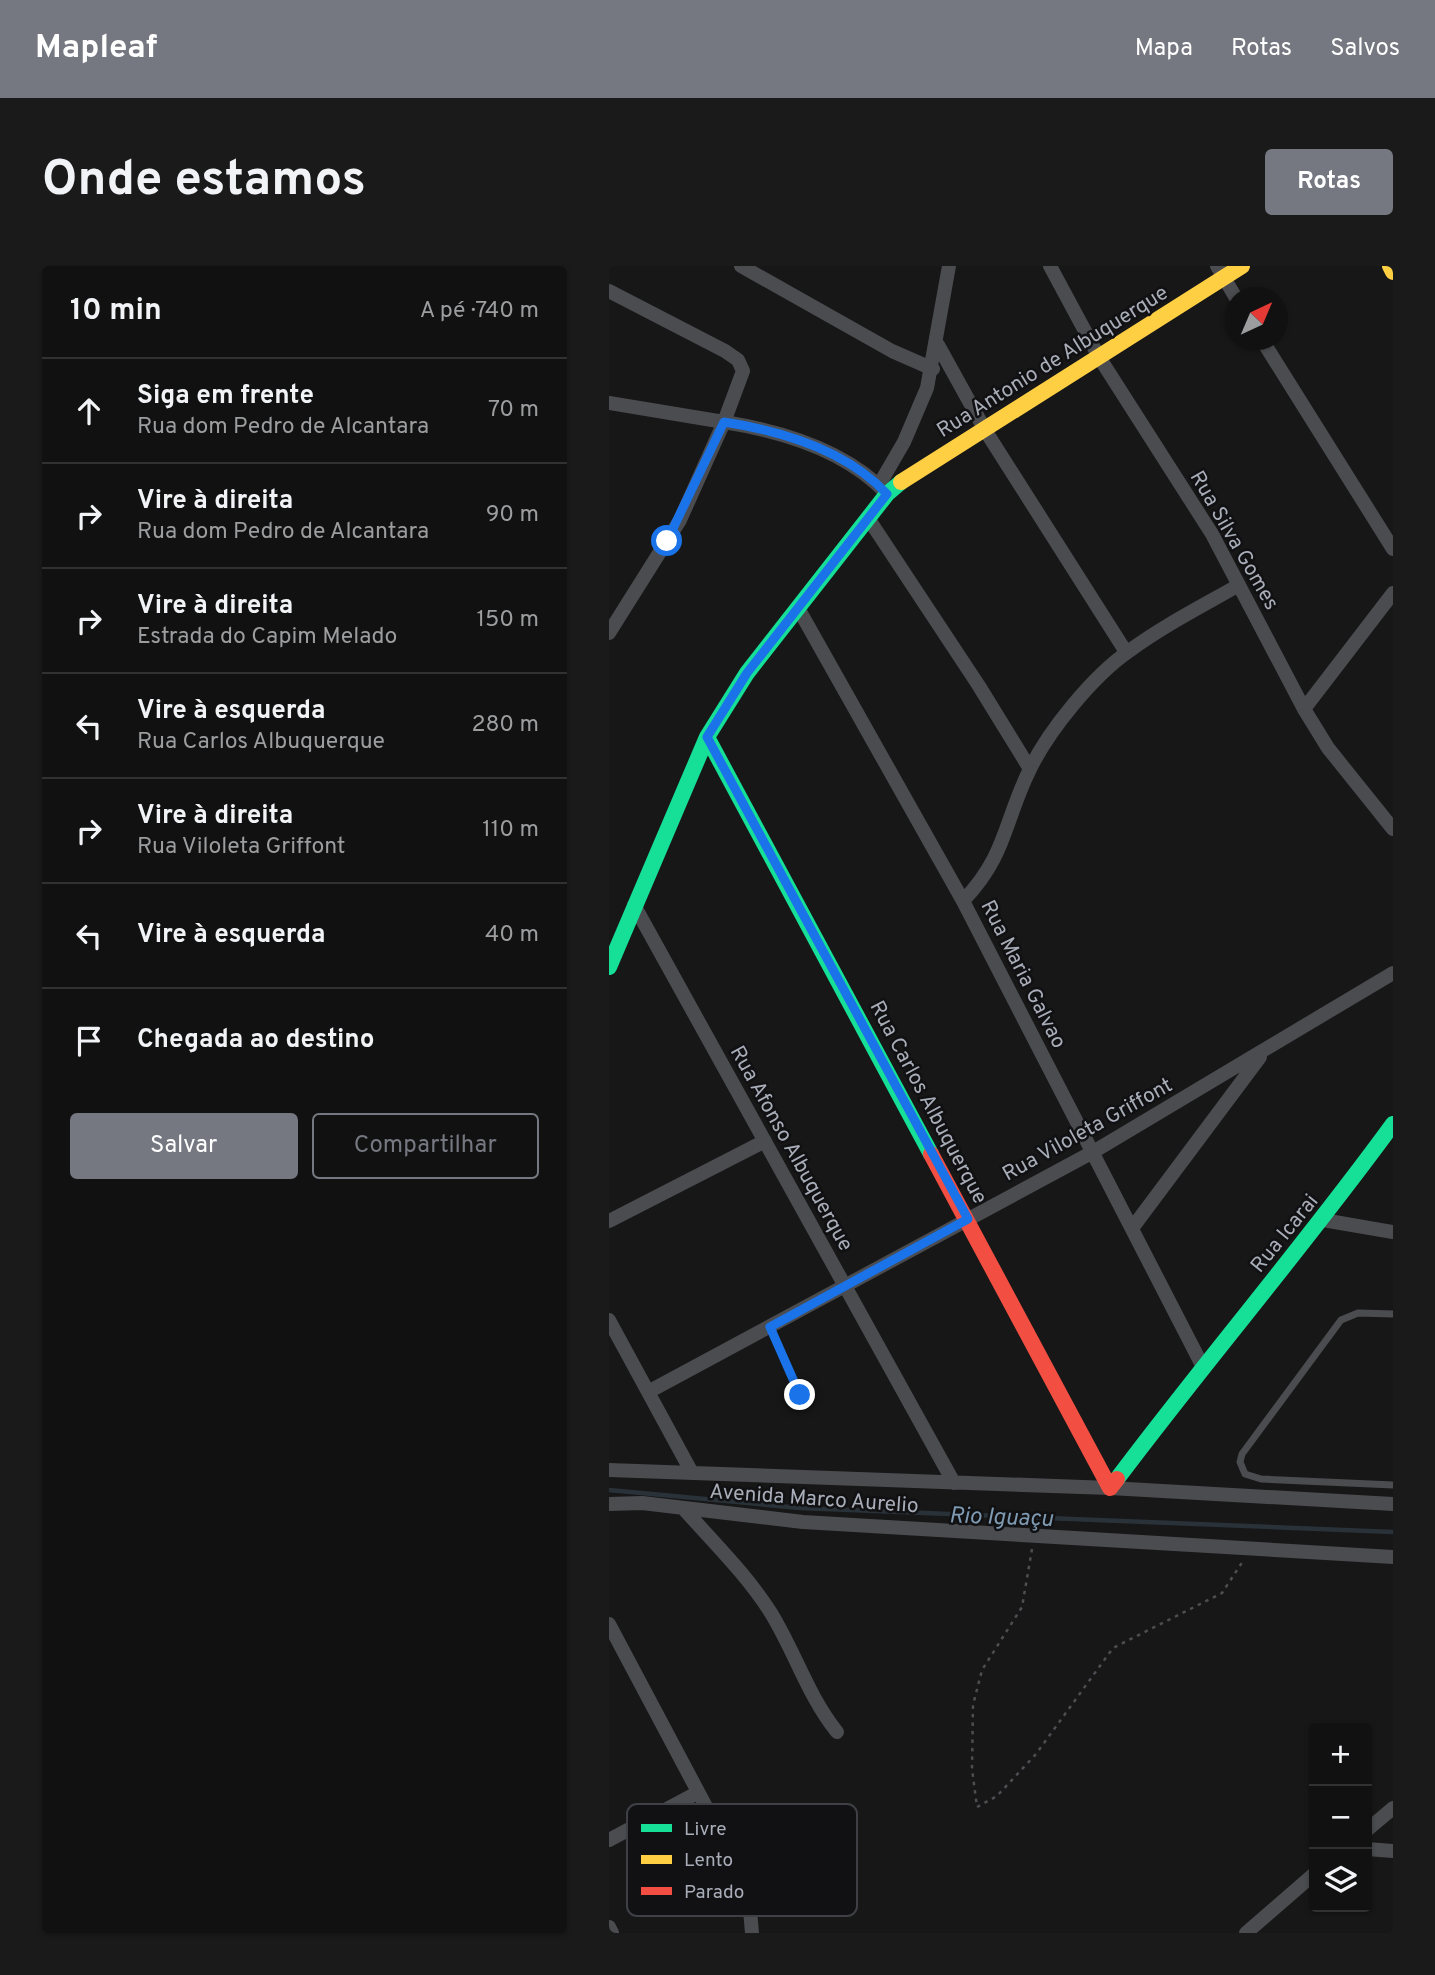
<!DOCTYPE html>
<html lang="pt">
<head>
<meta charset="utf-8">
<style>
  :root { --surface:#111; --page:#1a1a1a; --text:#f1f3f6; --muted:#9c9d9f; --line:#303131; --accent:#757880 }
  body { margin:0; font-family:Overpass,sans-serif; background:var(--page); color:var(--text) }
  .controls { position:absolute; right:21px; bottom:21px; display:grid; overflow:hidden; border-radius:7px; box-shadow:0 2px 5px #0004 }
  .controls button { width:63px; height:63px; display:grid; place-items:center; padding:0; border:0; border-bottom:2px solid var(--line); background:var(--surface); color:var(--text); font:35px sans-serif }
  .compass { position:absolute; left:616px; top:21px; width:63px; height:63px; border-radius:50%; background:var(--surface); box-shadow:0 2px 5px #0004; rotate:44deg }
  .stop { position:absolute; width:21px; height:21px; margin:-16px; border:5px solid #1a73e8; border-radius:50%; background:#fff }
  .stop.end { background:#1a73e8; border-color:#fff; box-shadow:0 2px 7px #0008 }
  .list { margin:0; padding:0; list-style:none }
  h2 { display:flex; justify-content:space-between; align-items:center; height:91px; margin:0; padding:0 28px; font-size:30px }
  h2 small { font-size:23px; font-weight:400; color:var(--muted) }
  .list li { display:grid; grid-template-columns:46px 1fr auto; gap:21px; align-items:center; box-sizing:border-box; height:105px; padding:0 28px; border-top:2px solid var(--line) }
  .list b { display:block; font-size:26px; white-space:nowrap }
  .list p { margin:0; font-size:23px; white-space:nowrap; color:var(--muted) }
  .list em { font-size:23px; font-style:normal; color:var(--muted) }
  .actions { display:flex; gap:14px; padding:21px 28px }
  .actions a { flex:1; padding:16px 0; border:2px solid var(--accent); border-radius:7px; text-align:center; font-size:24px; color:var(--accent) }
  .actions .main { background:var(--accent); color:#fff }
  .icon { flex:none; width:38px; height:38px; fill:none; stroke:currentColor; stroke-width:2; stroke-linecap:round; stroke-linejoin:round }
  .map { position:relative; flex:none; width:784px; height:1667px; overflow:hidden; border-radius:7px }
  header { display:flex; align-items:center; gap:42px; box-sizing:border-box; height:98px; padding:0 35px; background:var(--accent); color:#fff }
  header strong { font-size:33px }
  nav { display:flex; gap:38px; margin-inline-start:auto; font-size:24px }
  .intro { display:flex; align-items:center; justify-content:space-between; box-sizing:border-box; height:168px; padding:0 42px }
  h1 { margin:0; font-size:49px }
  .button { padding:18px 32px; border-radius:7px; background:var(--accent); color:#fff; font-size:24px; font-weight:700 }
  main { display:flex; gap:42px; padding:0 42px }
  aside { flex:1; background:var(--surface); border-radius:7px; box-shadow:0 2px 5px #0004 }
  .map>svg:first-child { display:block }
</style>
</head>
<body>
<header>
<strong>Mapleaf</strong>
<nav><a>Mapa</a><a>Rotas</a><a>Salvos</a></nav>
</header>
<div class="intro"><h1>Onde estamos</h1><a class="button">Rotas</a></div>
<main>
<aside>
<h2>10 min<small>A pé · 740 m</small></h2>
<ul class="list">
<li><svg class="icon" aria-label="ahead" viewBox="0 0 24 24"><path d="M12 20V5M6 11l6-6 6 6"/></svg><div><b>Siga em frente</b><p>Rua dom Pedro de Alcantara</p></div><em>70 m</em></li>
<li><svg class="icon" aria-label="right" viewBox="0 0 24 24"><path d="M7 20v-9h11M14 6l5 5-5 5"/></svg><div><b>Vire à direita</b><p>Rua dom Pedro de Alcantara</p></div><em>90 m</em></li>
<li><svg class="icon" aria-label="right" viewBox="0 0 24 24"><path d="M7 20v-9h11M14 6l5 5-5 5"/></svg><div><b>Vire à direita</b><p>Estrada do Capim Melado</p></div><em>150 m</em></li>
<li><svg class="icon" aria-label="left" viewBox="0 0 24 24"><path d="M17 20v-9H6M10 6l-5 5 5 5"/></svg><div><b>Vire à esquerda</b><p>Rua Carlos Albuquerque</p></div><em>280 m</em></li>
<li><svg class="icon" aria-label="right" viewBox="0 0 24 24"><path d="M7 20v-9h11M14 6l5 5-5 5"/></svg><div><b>Vire à direita</b><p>Rua Viloleta Griffont</p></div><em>110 m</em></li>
<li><svg class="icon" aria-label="left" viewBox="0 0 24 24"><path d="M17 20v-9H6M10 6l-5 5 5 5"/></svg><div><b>Vire à esquerda</b></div><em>40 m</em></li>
<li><svg class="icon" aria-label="arrive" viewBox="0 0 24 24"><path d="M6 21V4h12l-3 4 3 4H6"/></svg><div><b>Chegada ao destino</b></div></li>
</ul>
<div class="actions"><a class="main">Salvar</a><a>Compartilhar</a></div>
</aside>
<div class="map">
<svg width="784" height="1667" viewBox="0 0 784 1667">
  <rect width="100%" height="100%" fill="#171717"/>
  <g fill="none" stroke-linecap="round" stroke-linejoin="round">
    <path stroke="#2a3239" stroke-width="4.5" d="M0 1224 191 1242 784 1266"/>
    <path stroke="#4d4e52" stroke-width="2.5" stroke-dasharray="3.5 5" stroke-linecap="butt" d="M423 1283 413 1341 373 1404 364 1439 363 1503 368 1541 388 1530 427 1488 504 1382 613 1327 634 1295"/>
    <path stroke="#4b4c50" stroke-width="7" d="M784 1048 749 1047 732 1054 633 1188 631 1196 636 1208 652 1213 784 1219
      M161 1061 191 1129"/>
    <path stroke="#4b4c50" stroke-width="14" d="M132 0 283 85 324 103
      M441 0 490 91 603 268 695 443 719 482 784 563
      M608 0 627 32
      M0 25 116 85 129 94 134 105 115 156 0 137
      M653 74 784 283
      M329 79 376 164 517 386
      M270 219 295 176 318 122 340 0
      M259 252 370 420 421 503
      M189 342 354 635 593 1099
      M0 367 71 254 115 156C172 165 237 184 278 228
      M695 443 784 327
      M354 635C398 589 395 555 421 503 440 464 484 410 520 385 554 360 593 340 630 319
      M25 639 345 1217
      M714 954 784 966
      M0 955 156 875
      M524 961 651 791
      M0 1054 82 1205
      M39 1126 484 886 784 707
      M0 1204 501 1222 784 1238
      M0 1238 33 1237 194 1256 784 1291
      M75 1243C105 1277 138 1309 162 1347 187 1388 198 1428 228 1466
      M0 1358 129 1601 140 1632 143 1667
      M758 1564 784 1542
      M0 1574 88 1527
      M758 1583 784 1585
      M0 1661 3 1667
      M637 1667 705 1608"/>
    <path stroke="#16e098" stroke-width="16" d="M98 471 322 888
      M0 701 98 471 138 407 278 228 292 216
      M508 1213C598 1093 696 979 784 858"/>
    <path stroke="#ffcf43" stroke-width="16" d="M781 0 784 6
      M292 216 633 0"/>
    <path stroke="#f24e42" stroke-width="16" d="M322 888 501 1222 508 1213"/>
  </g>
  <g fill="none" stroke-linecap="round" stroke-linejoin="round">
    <path stroke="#1a73e8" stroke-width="9" d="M58 275 115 156C173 165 237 184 278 228L138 407 98 471 359 953 161 1061 191 1129"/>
  </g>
  <g text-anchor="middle" stroke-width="5" stroke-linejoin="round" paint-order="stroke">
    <g font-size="21" fill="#a8adb8" stroke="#111113">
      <text transform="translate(443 95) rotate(-32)" y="7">Rua Antonio de Albuquerque</text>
      <text transform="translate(626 274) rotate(60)" y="7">Rua Silva Gomes</text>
      <text transform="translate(415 708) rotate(63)" y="7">Rua Maria Galvao</text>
      <text transform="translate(320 836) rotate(62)" y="7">Rua Carlos Albuquerque</text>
      <text transform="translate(478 863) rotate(-29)" y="7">Rua Viloleta Griffont</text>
      <text transform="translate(183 882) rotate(61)" y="7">Rua Afonso Albuquerque</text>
      <text transform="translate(675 967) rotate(-51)" y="7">Rua Icarai</text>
      <text transform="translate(205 1232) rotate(4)" y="7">Avenida Marco Aurelio</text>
    </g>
    <g font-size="23" font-style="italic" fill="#7f9bb3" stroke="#111113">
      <text transform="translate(392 1250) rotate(2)" y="8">Rio Iguaçu</text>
    </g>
  </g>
  <rect x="18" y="1538" width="230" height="112" rx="10" fill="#111113" stroke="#3e4045" stroke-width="2"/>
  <rect x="32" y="1558" width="31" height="8" fill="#16e098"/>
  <rect x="32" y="1589" width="31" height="9" fill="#ffcf43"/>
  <rect x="32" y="1621" width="31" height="8" fill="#f24e42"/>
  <g font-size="19" fill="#a8adb8">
    <text x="75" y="1569">Livre</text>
    <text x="75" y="1600">Lento</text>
    <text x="75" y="1632">Parado</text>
  </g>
</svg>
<div class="controls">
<button>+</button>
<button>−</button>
<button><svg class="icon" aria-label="layers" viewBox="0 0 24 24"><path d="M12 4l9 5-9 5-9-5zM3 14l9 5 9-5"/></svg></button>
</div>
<svg class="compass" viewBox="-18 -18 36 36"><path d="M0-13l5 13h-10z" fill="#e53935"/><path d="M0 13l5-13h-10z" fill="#9c9d9f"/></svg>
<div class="stop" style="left:58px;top:275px"></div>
<div class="stop end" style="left:191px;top:1129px"></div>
</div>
</main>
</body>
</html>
